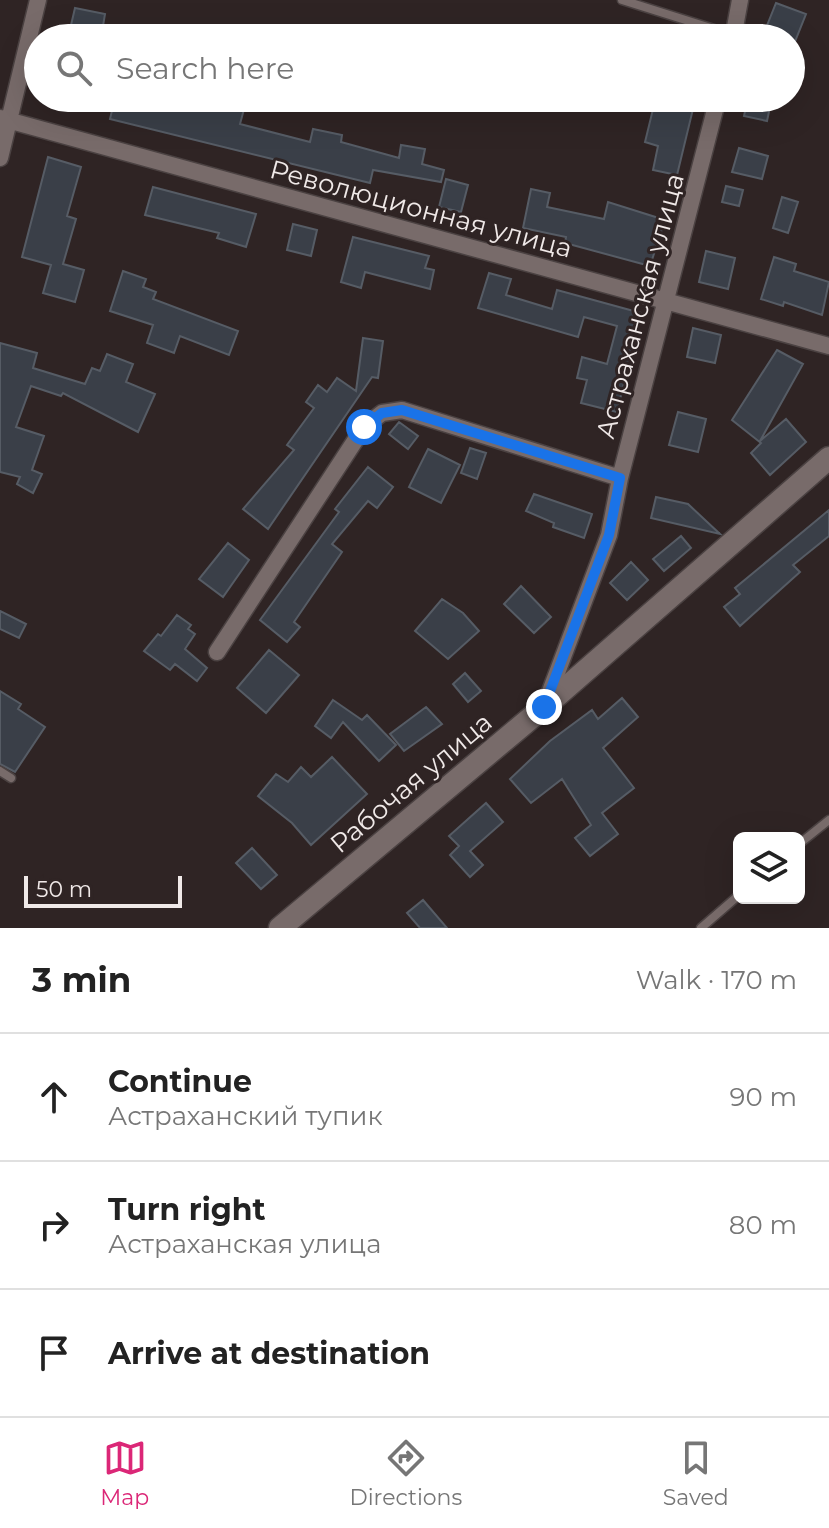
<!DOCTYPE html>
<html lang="en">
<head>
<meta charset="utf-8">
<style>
  :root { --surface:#fff; --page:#f2f2f2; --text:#222; --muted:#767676; --line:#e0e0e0; --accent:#db2777 }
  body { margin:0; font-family:Montserrat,sans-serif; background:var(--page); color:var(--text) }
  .controls { position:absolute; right:24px; bottom:24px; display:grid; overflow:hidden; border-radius:12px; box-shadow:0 8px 32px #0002 }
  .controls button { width:72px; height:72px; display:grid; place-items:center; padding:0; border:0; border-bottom:2px solid var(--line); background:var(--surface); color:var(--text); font:40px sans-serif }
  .scale { position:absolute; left:24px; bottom:20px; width:158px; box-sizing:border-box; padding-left:8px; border:4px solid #f0e9e8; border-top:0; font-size:22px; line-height:28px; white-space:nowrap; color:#f0e9e8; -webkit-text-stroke:6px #2f2424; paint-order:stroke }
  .stop { position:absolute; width:24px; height:24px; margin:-18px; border:6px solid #1a73e8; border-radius:50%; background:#fff }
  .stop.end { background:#1a73e8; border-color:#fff; box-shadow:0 2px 8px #0008 }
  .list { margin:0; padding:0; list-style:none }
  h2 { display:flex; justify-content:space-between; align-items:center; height:104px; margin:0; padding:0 32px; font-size:34px }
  h2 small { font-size:26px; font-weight:400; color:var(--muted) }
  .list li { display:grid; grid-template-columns:52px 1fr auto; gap:24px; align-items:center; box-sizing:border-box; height:128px; padding:0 32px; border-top:2px solid var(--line) }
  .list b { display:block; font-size:30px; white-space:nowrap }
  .list p { margin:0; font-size:26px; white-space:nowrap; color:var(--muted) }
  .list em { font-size:26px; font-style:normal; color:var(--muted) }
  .icon { flex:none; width:44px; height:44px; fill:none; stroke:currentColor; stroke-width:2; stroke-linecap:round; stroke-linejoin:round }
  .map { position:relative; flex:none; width:829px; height:928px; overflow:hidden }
  .search { position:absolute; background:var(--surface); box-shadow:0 8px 32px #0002; left:24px; right:24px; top:24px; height:88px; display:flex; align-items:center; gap:20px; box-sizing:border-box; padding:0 28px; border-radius:44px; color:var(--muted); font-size:30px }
  .sheet { height:488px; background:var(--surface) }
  nav { display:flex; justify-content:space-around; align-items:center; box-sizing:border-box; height:112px; border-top:2px solid var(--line); background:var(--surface); font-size:22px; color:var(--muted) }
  nav a { display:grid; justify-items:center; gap:4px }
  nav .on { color:var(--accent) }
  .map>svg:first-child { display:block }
</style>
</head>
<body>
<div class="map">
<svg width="829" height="928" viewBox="0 0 829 928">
  <rect width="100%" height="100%" fill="#2f2424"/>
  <path fill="#3a3f48" stroke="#565c65" stroke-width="2" d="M776 3 806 14 794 44 791 38 764 33Z
    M75 8 105 14 101 38H68Z
    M115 98H247L240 124 310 142 313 129 342 135 341 142 399 158 401 145 425 149 422 164 444 170 441 182 373 170 370 183 110 119Z
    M748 98 771 102 767 121 744 116Z
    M655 101 693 109 677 175 653 170 658 146 645 142Z
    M739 148 768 156 762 179 732 172Z
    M48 157 81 167 67 216 76 219 63 264 84 270 75 302 43 293 51 265 22 257Z
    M446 179 468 185 461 212 439 207Z
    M726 186 743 190 739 206 722 202Z
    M153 187 256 214 246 247 217 238 219 233 145 215Z
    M531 189 550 193 547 207 604 219 608 202 665 220 650 266 565 243 566 237 523 228Z
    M782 197 798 202 788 233 773 228Z
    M293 224 317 230 311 256 287 250Z
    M353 237 429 256 425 268 434 270 430 289 365 272 361 288 341 282Z
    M706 251 735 258 728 289 699 282Z
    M774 257 796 264 794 271 829 282 822 315 784 302 783 306 761 299Z
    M123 271 146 279 143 287 156 292 153 299 238 331 229 355 180 336 174 353 147 343 153 325 110 311Z
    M489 273 511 279 506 295 552 309 557 290 641 313 617 412 581 403 587 380 577 378 582 357 607 364 617 326 584 317 578 337 478 308Z
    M693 328 721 335 715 363 687 357Z
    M363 338 383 341 378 378 372 377 268 529 243 509 294 450 287 445 314 408 306 402 318 385 327 392 337 378 356 391Z
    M0 343 37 353 33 368 85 384 92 368 100 371 107 354 133 364 126 382 155 394 138 432 63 393 61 396 31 386 16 427 44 436 32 470 42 474 33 493 17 484 20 477 0 472Z
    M777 350 803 364 760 441 786 419 806 442 770 475 751 453 761 443 732 420Z
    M678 412 706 419 698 452 669 445Z
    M399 422 418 436 408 449 389 434Z
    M470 448 486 453 477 479 461 473Z
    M428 449 460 465 441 503 409 487Z
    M368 467 393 487 377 508 368 501 332 544 342 552 294 622 300 627 287 642 260 620 339 512 335 509Z
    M534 494 592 514 584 538 553 527 554 523 526 511Z
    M656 497 688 504 720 534 651 518Z
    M829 510V536L793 565 800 572 740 626 724 607 740 594 735 588Z
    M681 536 691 548 664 571 653 559Z
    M228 543 249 560 223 597 199 579Z
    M631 562 648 580 627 600 610 583Z
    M521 586 551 617 534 633 504 604Z
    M442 599 463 613 479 631 448 659 415 631Z
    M0 611 26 624 19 638 0 629Z
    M177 615 191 625 188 629 195 634 185 649 207 668 197 681 175 664 170 670 144 651 158 634 161 636Z
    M269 650 299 675 266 713 237 688Z
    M465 673 481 691 468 702 453 684Z
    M0 691 21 704 18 709 45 727 15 772 0 764Z
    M622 698 638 717 603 748 634 788 602 813 618 834 590 856 575 838 591 825 562 779 531 803 510 779 550 741 592 710 598 719Z
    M333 700 362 720 367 715 396 745 379 761 343 722 331 738 315 726Z
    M426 707 442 724 404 751 390 734Z
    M332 757 367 794 311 845 292 823 258 796 276 774 288 782 301 767 311 777Z
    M486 803 503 822 470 851 483 865 470 877 450 855 459 846 449 836Z
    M252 848 277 875 261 889 236 863Z
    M423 900 447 928H420L407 913Z"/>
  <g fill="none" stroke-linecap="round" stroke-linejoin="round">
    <g stroke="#4b4242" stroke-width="11">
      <path id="service" d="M622 0 733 35
        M0 771 11 778
        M799 844 829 820
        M701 928 739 895"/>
    </g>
    <g stroke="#4b4242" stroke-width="19">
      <path id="minor" d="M733 38 740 0
        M0 118 829 346
        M0 158 38 0
        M217 652 364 427 382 413 402 410 620 478
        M546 702 609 535 620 478 718 98"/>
    </g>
    <g stroke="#4b4242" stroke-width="25">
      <path id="tertiary" d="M280 928 544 707 829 458"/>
    </g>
    <use href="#service" stroke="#786b6a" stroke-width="8"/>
    <use href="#minor" stroke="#786b6a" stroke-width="16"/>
    <use href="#tertiary" stroke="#786b6a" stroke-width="22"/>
  </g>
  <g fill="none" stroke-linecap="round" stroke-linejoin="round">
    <path stroke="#1a73e8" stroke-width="10" d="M364 427 382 413 402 410 620 478 609 535 544 707"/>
  </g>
  <g text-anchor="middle" stroke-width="6" stroke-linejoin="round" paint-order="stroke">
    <g font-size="26" fill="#f0e9e8" stroke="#2f2424">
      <text transform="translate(421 209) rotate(15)" y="9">Революционная улица</text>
      <text transform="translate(640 306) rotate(-75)" y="9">Астраханская улица</text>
      <text transform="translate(411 783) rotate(-40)" y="9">Рабочая улица</text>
    </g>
  </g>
</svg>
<div class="controls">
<button><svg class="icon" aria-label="layers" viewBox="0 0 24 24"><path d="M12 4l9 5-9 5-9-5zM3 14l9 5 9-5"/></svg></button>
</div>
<div class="scale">50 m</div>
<div class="stop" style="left:364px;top:427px"></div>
<div class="stop end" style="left:544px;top:707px"></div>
<div class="search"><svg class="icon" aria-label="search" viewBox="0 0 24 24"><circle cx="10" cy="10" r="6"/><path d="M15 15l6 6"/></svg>Search here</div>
</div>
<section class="sheet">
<h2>3 min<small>Walk · 170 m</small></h2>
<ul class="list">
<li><svg class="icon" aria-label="ahead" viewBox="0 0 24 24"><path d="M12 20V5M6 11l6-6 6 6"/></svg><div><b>Continue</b><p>Астраханский тупик</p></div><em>90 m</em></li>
<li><svg class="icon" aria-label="right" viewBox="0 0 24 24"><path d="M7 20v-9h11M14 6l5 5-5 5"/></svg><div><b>Turn right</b><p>Астраханская улица</p></div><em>80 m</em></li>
<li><svg class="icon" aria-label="arrive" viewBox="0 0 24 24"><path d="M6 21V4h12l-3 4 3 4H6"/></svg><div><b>Arrive at destination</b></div></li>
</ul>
</section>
<nav>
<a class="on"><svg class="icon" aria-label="map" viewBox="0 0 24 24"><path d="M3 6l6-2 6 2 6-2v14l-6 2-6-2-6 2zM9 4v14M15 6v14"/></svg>Map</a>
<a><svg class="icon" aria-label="directions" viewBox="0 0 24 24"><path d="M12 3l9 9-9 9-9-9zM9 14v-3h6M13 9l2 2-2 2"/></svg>Directions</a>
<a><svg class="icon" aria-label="saved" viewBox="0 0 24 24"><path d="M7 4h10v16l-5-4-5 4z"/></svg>Saved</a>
</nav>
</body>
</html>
